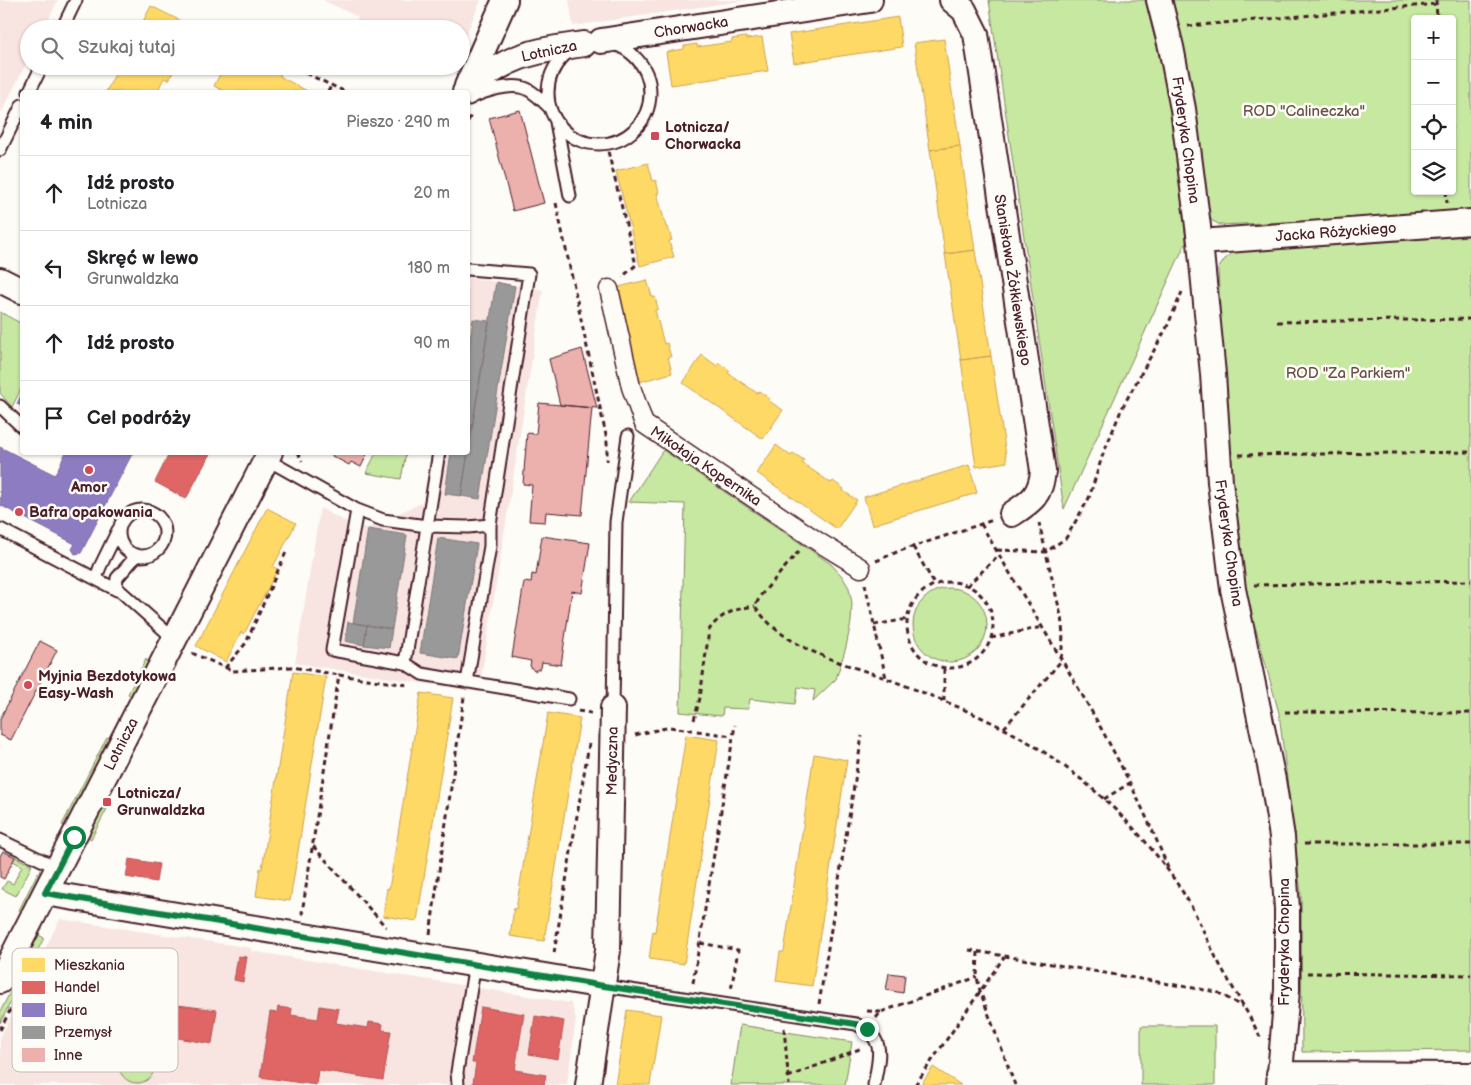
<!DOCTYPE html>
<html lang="pl">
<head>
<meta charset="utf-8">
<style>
  :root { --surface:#fff; --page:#f6f6f6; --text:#202124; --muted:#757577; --line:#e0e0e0 }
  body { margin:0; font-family:"Balsamiq Sans",sans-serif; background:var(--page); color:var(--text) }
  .controls { position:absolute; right:15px; top:15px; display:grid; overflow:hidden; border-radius:5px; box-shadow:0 1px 4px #0004 }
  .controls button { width:45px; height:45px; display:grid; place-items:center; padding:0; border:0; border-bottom:1px solid var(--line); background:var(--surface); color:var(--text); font:25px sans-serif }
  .stop { position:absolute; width:15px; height:15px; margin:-11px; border:4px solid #0b8043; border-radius:50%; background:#fff }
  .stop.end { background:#0b8043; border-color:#fff; box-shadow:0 1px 5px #0008 }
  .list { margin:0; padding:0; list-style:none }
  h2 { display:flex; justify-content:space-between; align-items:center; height:65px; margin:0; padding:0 20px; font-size:21px }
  h2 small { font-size:16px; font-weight:400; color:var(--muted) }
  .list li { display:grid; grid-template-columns:32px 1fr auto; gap:15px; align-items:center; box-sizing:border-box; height:75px; padding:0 20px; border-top:1px solid var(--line) }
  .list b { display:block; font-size:19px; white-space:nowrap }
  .list p { margin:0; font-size:16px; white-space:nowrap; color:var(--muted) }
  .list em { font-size:16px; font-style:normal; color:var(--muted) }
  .icon { flex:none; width:28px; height:28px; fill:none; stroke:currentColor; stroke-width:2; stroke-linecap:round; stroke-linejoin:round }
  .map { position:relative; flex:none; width:1471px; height:1085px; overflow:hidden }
  .search { position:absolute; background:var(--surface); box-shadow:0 1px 4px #0004; left:20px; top:20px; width:450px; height:55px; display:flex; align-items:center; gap:12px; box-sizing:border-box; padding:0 18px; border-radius:28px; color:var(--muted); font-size:19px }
  .panel { position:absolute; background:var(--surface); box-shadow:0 1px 4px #0004; left:20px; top:90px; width:450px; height:365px; border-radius:5px }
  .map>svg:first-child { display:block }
</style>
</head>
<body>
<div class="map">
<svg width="1471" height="1085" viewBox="0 0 1471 1085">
  <rect width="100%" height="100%" fill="#fdfcf7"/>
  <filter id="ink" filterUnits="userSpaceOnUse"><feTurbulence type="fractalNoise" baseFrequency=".02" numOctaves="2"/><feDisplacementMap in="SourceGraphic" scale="10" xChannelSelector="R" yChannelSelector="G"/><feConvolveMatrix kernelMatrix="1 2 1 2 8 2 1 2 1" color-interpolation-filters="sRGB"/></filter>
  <g filter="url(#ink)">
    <path fill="#f8e5e1" d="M0 0H58L44 29H29V58L0 115Z
      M323 0H481L461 46V29H364L355 24 358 17Z
      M569 0H748L573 26Z
      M468 277 543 290 479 692 295 663 320 508 354 526 368 528 423 502 431 453 468 452Z
      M60 919 251 948V951L571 1003 576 1019 567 1085H0V1038Z"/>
    <path fill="#c6e8a1" stroke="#888466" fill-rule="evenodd" d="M989 0H1145L1177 127 1186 242 1064 509Z
      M1173 0H1471V210L1329 220 1220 225 1209 219 1205 203 1190 81ZM1415 19H1452V191H1415Z
      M297 20 315 29H293Z
      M1471 236V1050L1302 1052 1301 894 1279 713 1244 586 1236 516 1230 455 1222 356 1218 269 1225 259 1236 251Z
      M0 312 22 324V387L12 407 0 393Z
      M663 450 831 564 842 576 849 588 852 603 851 622 846 647 836 679 813 701 815 690 798 687 795 704 750 699 748 709 723 708 722 716 680 712 685 504 629 502Z
      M376 453H406L401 479 366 473Z
      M913 625a37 37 0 1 1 74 0a37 37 0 1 1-74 0Z
      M146 659 148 663 131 696 128 694Z
      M107 737 110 739 65 826 62 825Z
      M103 807 107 809 91 839 88 837Z
      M15 857 32 865 16 896 2 889 7 881 13 884 22 866 13 861Z
      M38 872 41 875 23 913 19 910Z
      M39 935 44 938 0 1023V1012Z
      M740 1025 852 1042 845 1085H731Z
      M1141 1026H1215V1085H1141Z
      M119 1065a18 18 0 1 1 36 0a18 18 0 1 1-36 0Z"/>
    <path fill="#ffd966" stroke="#c9a154" d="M151 6 191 26 190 29H139Z
      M898 17 902 47 794 63 789 34Z
      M746 37V39L762 37 768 71 671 85 666 52 684 49V46L697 44V47L732 42V39Z
      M944 39 960 146 930 150 914 43Z
      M119 66H170V68L174 70 169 80 164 78 157 92H106Z
      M224 66H264L266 69 273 73 279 71 281 77 309 92H225L214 86Z
      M960 146 975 250 945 254 930 150Z
      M648 163 653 181 656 180 659 193H657L666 227H668L672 240 669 241 674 257 640 266 616 171Z
      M975 250 991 356 961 360 945 254Z
      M647 280 652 297H655L658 309 655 310 664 344 667 343 671 357H668L672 373 639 382 615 288Z
      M702 355 717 366 719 363 730 371 728 373 757 393 759 391 770 399 769 401 783 410 763 439 683 383Z
      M991 356 1007 462 976 467 961 360Z
      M776 445 791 456 793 453 804 460 802 463 831 483 833 481 844 489 843 491 857 500 837 529 757 473Z
      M969 465 977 493 872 525 864 497Z
      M267 508 296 523 273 567 278 569 244 634 241 632 226 662 196 646Z
      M293 672 326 677 290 901 256 896 260 868 262 869Z
      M421 693 453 698 417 921 383 916 387 888 389 889Z
      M548 713 580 718 544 941 510 936 514 908 516 909Z
      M686 735 719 740 684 964 649 959 653 931 655 932Z
      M814 754 847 760 812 986 776 981 780 952H784Z
      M627 1010 661 1015 650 1085H615Z
      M933 1067 961 1085H925L922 1083Z"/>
    <path fill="#e06666" stroke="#b35154" d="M170 452H211L186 499 155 482Z
      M129 859 159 864 156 882 126 877Z
      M136 950 170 956 162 1003 217 1010 212 1044 178 1038V1036L158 1032V1034L138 1031 105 1024 104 1026 70 1021 75 988 128 997Z
      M238 956 247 957 243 982 234 980Z
      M320 1006 339 1009 336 1023 368 1028 369 1022 383 1024 382 1030 391 1031 383 1080 318 1070 316 1085 260 1077 270 1012 277 1013 278 1007 292 1009 291 1015 318 1019Z
      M481 1007 524 1014 515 1070 546 1075 544 1085H486L473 1083 476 1063H472Z
      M535 1016 564 1021 558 1059 529 1054Z"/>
    <path fill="#8e7cc3" stroke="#7a6095" d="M22 393V406L17 404Z
      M0 447 55 475 66 452H133L81 553 75 554 72 549 75 544 0 505 1 493 0 492Z"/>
    <path fill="#999" stroke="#817478" d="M496 282 515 286 480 499 461 496Z
      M473 319 489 321 461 496 445 494 451 452H468V354Z
      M368 529 407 535 392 629 353 623Z
      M438 538 477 544 458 659 420 653Z
      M348 622 367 625 364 645 345 641Z
      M367 625 392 629 389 648 364 645Z"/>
    <path fill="#ecb0ad" stroke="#4a1f2b" d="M520 110 544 203 513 211 489 118Z
      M582 349 597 408 560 405 549 359Z
      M539 403 592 408 582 515 546 512 545 522 529 521 532 485 523 484 527 433 536 434Z
      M368 452 361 467 351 462 349 465 332 456 333 452Z
      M542 536 590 543 582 593 572 591 561 665 542 662 541 668 534 671 530 666 531 661 512 657 524 582 531 583 532 574 536 575Z
      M40 641 57 650 11 740 0 735V719Z
      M3 851 15 857 4 879 0 877V856Z
      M889 973 905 975 903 993 886 990Z"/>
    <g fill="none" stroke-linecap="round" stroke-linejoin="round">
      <g stroke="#4a1f2b" stroke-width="15">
        <path id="service" d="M62 29 76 0
          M548 93a51 51 0 1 1 102 0a51 51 0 1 1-102 0Z
          M29 92 42 66
          M469 99C483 91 513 82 527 89 535 93 543 101 549 107
          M556 122 570 196
          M0 150 22 105
          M0 406 22 427
          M266 459 357 510 383 520 427 526 468 527 490 525
          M119 533a23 23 0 1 1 46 0a23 23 0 1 1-46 0Z
          M357 510 332 650 405 663 439 452
          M0 529 117 590
          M137 555 117 578 116 587 174 639
          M96 578 100 567 118 530
          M405 663 422 674 569 699
          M467 682 490 546V525L529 274 468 269
          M613 708 616 522 628 436
          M0 840 58 868
          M604 986 856 1024C887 1039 879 1056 874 1085
          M458 1085 457 1072 475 964"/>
      </g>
      <g stroke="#4a1f2b" stroke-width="21">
        <path id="pedestrian" d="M609 289 631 387 644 424 820 543 861 568"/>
      </g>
      <g stroke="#4a1f2b" stroke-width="28">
        <path id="minor" d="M952 0 964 10 976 34 1043 471C1041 495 1031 502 1012 514
          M1159 0 1171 47 1183 109 1200 242 1213 374 1220 482 1233 589 1273 780 1282 837 1287 909V990L1279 1085
          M601 41 870 0
          M467 86 505 0
          M465 92C505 56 532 51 584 44
          M1200 242 1471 222
          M0 280 22 291
          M45 893 604 986
          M0 981 270 452
          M1279 1074 1471 1075
          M588 1085 608 950 613 708"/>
      </g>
      <path stroke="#4a1f2b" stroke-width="3" stroke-dasharray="5 4" stroke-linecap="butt" d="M1436 0 1437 19
        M1188 26 1437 4
        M290 66 346 92
        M328 92 331 86
        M468 121 472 113
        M606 143 636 265 622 277
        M1446 191 1447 203
        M556 203 607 440V461
        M1277 322 1471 319
        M298 452 302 461
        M1239 455 1471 452
        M981 524C1046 637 1120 746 1168 868
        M913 547 935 585
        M997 550 1046 552 1066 538 1089 498 1102 457 1122 408 1167 327 1182 292
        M799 551 761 595 755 606C784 650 842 662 888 679 927 694 966 709 1003 728 1077 766 1148 832 1190 904 1201 924 1209 945 1220 965 1233 989 1248 1012 1260 1037
        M876 561 897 552 993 520
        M907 625a43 43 0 1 1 86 0a43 43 0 1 1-86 0Z
        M865 584 886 678
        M1254 585 1471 581
        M967 586 999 555
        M874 625 908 619
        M991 638 1042 627
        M192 653 233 671 292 667 339 675
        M225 668 246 643 287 550
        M944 701V667
        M578 711 591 713
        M1285 712 1471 713
        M694 720 700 698 709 630C721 613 735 609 755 606
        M1004 728 1061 661 1063 635 1061 616 1039 523
        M635 735 670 727 732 736
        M1104 799 1130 783
        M1304 844H1471
        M313 846 386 927
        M304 914 302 913 339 675 408 685
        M430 934 464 697
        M700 943 738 950 731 990
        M969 950 1217 992 1243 1007
        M978 952 977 977 980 991 1015 1085
        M554 953 589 744
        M1307 973 1471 975
        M693 983 735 725
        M819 1004 862 736
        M867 1011 881 1012
        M876 1018 881 1012 977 977
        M784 1028 789 1085
        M0 1030 17 997
        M788 1077 862 1048
        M915 1085 1004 957"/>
      <use href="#service" stroke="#fdfcf7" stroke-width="11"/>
      <use href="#pedestrian" stroke="#fdfcf7" stroke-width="18"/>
      <use href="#minor" stroke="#fdfcf7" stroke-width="24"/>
    </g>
  </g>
  <g fill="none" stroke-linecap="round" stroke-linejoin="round" filter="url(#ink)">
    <path stroke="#0b8043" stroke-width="6" d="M74 837 45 893 604 986 856 1024 867 1029"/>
  </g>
  <g fill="#d1495b" stroke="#fdfcf7" stroke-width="2">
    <rect x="650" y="131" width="10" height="10" rx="2.5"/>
    <circle cx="89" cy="470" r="5"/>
    <circle cx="19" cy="512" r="5"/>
    <circle cx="28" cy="685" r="5"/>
    <rect x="102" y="797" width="10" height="10" rx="2.5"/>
  </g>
  <g text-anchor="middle" stroke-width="5" stroke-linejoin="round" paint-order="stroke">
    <g font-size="15" fill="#4a1f2b" stroke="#fdfcf7">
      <text transform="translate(691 27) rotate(-9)" y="5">Chorwacka</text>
      <text transform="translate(549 51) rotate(-12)" y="5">Lotnicza</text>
      <text transform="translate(1186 140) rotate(82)" y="5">Fryderyka Chopina</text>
      <text transform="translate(1336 232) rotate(-4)" y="5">Jacka Różyckiego</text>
      <text transform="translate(1013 280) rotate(81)" y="5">Stanisława Żółkiewskiego</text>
      <text transform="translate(706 466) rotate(34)" y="5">Mikołaja Kopernika</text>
      <text transform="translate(1229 543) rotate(82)" y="5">Fryderyka Chopina</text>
      <text transform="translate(121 744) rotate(-63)" y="5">Lotnicza</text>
      <text transform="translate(612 761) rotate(-89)" y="5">Medyczna</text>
      <text transform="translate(1284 942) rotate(-90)" y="5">Fryderyka Chopina</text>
    </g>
    <g font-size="15" fill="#695148" stroke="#fdfcf7">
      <text x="1304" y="116">ROD "Calineczka"</text>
      <text x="1348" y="378">ROD "Za Parkiem"</text>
    </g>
    <g font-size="15" font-weight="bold" fill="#4a1f2b" stroke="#fdfcf7" text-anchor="start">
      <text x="665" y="132">Lotnicza/<tspan x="665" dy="17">Chorwacka</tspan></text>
      <text x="89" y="492" text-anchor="middle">Amor</text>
      <text x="29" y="517">Bafra opakowania</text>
      <text x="38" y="681">Myjnia Bezdotykowa<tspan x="38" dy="17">Easy-Wash</tspan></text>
      <text x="117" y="798">Lotnicza/<tspan x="117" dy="17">Grunwaldzka</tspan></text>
    </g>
  </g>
  <rect x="12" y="948" width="166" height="124" rx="8" fill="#fdfcf7" stroke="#c7baba" stroke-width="1"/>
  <rect x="22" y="958" width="23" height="14" fill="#ffd966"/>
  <rect x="22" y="981" width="23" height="13" fill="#e06666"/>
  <rect x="22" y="1003" width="23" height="14" fill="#8e7cc3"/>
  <rect x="22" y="1026" width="23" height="13" fill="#999"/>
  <rect x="22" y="1048" width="23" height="14" fill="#ecb0ad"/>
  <g font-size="14" fill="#4a1f2b">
    <text x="54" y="970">Mieszkania</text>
    <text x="54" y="992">Handel</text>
    <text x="54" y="1015">Biura</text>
    <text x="54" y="1037">Przemysł</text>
    <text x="54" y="1060">Inne</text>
  </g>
</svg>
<div class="controls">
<button>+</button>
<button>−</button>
<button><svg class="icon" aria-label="locate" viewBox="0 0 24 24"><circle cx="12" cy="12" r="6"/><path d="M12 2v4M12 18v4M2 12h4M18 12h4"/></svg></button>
<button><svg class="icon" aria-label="layers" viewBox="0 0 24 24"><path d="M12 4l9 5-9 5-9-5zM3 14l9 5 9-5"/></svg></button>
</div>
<div class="stop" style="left:74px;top:837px"></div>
<div class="stop end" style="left:867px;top:1029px"></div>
<div class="search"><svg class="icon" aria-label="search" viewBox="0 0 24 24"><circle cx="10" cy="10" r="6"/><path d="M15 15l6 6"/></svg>Szukaj tutaj</div>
<section class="panel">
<h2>4 min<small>Pieszo · 290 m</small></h2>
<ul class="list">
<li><svg class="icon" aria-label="ahead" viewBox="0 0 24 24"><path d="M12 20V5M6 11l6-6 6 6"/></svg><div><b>Idź prosto</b><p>Lotnicza</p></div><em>20 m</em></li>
<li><svg class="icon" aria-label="left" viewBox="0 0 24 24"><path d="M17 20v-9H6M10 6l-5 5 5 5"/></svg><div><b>Skręć w lewo</b><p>Grunwaldzka</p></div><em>180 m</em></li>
<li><svg class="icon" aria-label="ahead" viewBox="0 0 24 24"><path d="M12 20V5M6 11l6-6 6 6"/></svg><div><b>Idź prosto</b></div><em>90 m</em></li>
<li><svg class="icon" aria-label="arrive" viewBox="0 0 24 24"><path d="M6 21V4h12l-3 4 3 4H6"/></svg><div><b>Cel podróży</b></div></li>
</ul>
</section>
</div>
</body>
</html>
